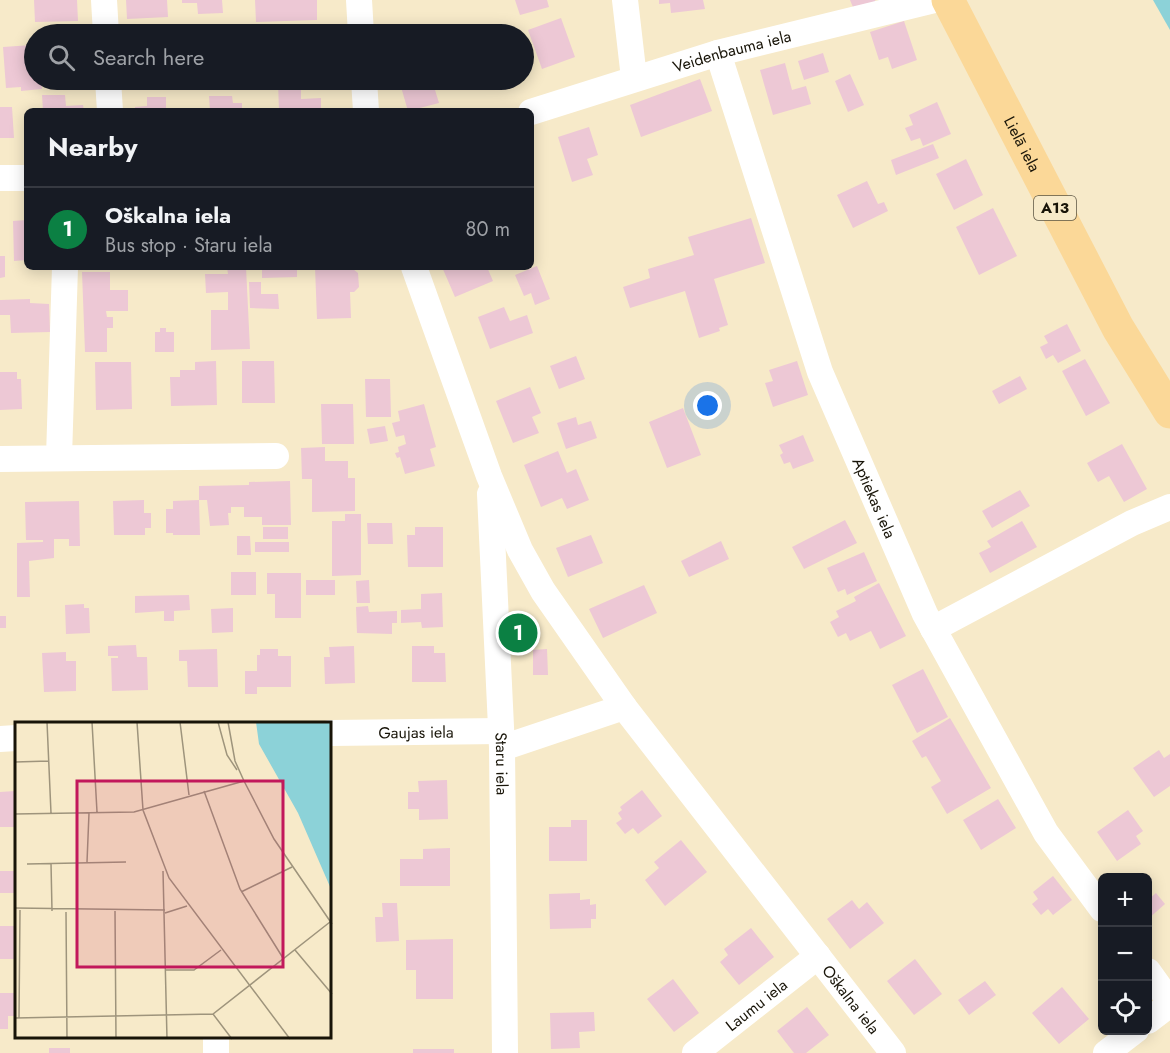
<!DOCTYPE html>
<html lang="en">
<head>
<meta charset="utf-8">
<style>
  :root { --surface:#171b24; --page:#20242c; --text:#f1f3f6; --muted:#9ea1a6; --line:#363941; --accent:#0b8043 }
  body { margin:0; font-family:Jost,sans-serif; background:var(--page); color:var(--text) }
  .controls { position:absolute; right:18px; bottom:18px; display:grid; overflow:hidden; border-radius:9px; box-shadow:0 3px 15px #0003 }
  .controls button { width:54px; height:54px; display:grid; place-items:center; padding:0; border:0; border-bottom:2px solid var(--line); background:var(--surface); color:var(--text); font:30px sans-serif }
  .you { position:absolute; left:708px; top:406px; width:21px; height:21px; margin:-15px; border:4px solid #fff; border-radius:50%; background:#1a73e8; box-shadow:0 0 0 9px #1a73e833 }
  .badge { display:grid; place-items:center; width:39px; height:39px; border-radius:50%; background:var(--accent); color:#fff; font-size:20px; font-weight:700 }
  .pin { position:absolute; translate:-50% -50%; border:3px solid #fff; box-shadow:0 2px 6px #0006 }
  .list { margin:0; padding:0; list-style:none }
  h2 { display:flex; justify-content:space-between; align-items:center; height:78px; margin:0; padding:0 24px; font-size:26px }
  h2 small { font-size:20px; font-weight:400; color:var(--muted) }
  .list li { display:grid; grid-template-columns:39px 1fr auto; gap:18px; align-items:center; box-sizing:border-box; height:84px; padding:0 24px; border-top:2px solid var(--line) }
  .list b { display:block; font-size:22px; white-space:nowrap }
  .list p { margin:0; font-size:20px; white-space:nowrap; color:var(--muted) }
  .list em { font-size:20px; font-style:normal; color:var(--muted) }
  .icon { flex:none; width:33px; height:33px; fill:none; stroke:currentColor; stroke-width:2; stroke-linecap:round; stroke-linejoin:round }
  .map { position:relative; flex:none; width:1170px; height:1053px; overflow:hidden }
  .search { position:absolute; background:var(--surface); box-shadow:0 3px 15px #0003; left:24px; top:24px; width:510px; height:66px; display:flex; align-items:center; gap:15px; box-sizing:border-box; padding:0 21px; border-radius:33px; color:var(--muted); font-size:22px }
  .panel { position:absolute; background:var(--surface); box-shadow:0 3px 15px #0003; left:24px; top:108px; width:510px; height:162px; border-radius:9px }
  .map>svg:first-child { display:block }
</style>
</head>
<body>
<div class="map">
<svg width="1170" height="1053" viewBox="0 0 1170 1053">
  <rect width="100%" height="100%" fill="#f7eac9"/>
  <path fill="#8cd2d8" d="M1153 0H1170V30Z"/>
  <path fill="#edc8d5" d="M34 0H77L78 21 35 22Z
    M126 0H167L168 17 127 19Z
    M182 0H222L223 13 198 14 197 3H182Z
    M255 0H317V20L256 22Z
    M515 0H547L549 7 520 15Z
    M659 0H703L705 9 671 13 670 3 659 4Z
    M850 0H875L876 3 855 12Z
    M561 18 575 57 542 69 528 30Z
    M904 21 917 60 892 69 888 57 879 60 870 32Z
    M32 45 34 80H41L42 89 21 91V87L6 88 3 47Z
    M823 53 829 72 804 80 798 61Z
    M785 63 792 90 806 86 811 104 773 115 760 70Z
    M850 74 864 105 848 112 835 81Z
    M700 79 712 111 641 137 630 105Z
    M399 80H432L439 103 408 111Z
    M301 81V99L321 98V111H279L278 82Z
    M42 95H65L66 106 83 105 84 111H43Z
    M209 96H232L233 103H242V111H210Z
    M147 97H166V111H135V107L147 106Z
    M937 102 951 134 923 146 920 138 911 141 905 128 913 125 909 115Z
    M0 107H12L14 138H0Z
    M589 127 598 155 587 159 593 175 572 182 558 137Z
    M933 144 939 158 896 175 891 160Z
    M966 159 983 195 954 210 936 174Z
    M867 181 878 204 884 202 888 211 853 228 837 195Z
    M993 208 1017 256 979 275 956 227Z
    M751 218 765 263 714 279 728 325 719 328 720 331 699 338 685 291 630 308 623 287 650 278 648 269 694 255 688 237Z
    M27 220V260L14 261 13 221Z
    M0 256H5V277L0 278Z
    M537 266 550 299 535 305 531 293 524 296 515 275Z
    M227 267H246L250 349 211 350V310H228V292L206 293 205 274H228Z
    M262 267H297V277L262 278Z
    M315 267H349V270L353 269 358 273 359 287 354 292H350L351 318 317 319Z
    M442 267H487L493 281 455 297Z
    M82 272H110V290H128V311H106L107 317H113V328H107V352H85Z
    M249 282H261V294H278L279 309 250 308Z
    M30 299V303L49 304 50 332 11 333 10 315H0V300Z
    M504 307 510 321 527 315 533 333 490 349 478 317Z
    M1067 324 1081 351 1058 363 1053 355 1046 359 1040 347 1048 343 1044 336Z
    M160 328H166V332H174V352H155V332H160Z
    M576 356 585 379 559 389 550 366Z
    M1085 359 1110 403 1086 416 1062 371Z
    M216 361 217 405 171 406 170 377H180V370H195V362Z
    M242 361H274L275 403H242Z
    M797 361 808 395 773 407 765 383 773 381 769 370Z
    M95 362H131L132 409 96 410Z
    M0 372H17V379H21L22 409 0 410Z
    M1020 376 1027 389 999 404 992 391Z
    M365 379H390L391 417H366Z
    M530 387 541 413 532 417 539 433 513 443 496 401Z
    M321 404H353L354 444H322Z
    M424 404 436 447 430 449 435 466 405 474 400 457 397 458 395 453 399 452 398 447 406 444 404 435 396 437 392 423 400 421 398 411Z
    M683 408 701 455 667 468 649 422Z
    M576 417 578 425 591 421 597 438 566 449 557 423Z
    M385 426 388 441 370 444 367 429Z
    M803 435 814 461 793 469 790 462 784 464 780 455 783 453 779 445Z
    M1122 444 1147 489 1124 502 1109 476 1098 482 1087 463Z
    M325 447V461H348V478H355V511L312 512V479H302L301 448Z
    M558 451 567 473 576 469 589 500 567 509 562 498 541 507 524 465Z
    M290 481 291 525H262V517H244V507H231V513H228L229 525 210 526 207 500H199L200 535H173V533H166V509H173V501L199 500V486L249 485V482Z
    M1020 490 1030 506 992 528 982 511Z
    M144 500V513H151V528H145V535H114L113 501Z
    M79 501 80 546H69V539H54V558L29 561 30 597H17V543L43 542V540H26L25 502Z
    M345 514H361V575L332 576V521H345Z
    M845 520 857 543 804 569 792 547Z
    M1022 521 1037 547 990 573 979 553 991 547 987 541Z
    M367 523H392L393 544H368Z
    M263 527H288V539H263Z
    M415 527H443V567H408L407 535H415Z
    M591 535 603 563 568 577 556 548Z
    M237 536H250L251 555H237Z
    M721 541 729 559 689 577 681 561Z
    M255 542H289V552H255Z
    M864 552 877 581 847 595 845 589 838 592 827 568Z
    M231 572H256V595H231Z
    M267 573H301V618H275V594H267Z
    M306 580H335V595H306Z
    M369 580 370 603H357L356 581Z
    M879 583 906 636 880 649 871 631 850 641 846 633 838 637 830 622 839 617 836 611 856 601 854 597Z
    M644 585 657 613 603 638 589 609Z
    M442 593 443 627 422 628 421 622 401 623V610L421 609V594Z
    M189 595 190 610 174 611V621H164V611L135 613V596Z
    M84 604V608H89L90 633 66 634 65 605Z
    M368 606 369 612 397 611V623H392V634L357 633 356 607Z
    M233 608V632L212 633 211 609Z
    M0 616H6V628H0Z
    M136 645 137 657H147L148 690 112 691 111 658H118V656H108V646Z
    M354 646 355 683 325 684 324 657H330L329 647Z
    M412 646H434V653H445L446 682H412Z
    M217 649 218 687H188L187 661H179V650Z
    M260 649H278V656H291V687H257V694H245V671H257V655H260Z
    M547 649 548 675H533V650Z
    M66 652V661H76V691L44 692 42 653Z
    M923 669 948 717 917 733 892 685Z
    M950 718 991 788 947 814 931 787 941 781 926 756 922 758 912 741Z
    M1159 750 1164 758 1170 754V786L1154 797 1133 768Z
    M447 780 448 819 419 820V809H408V792H419L418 781Z
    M642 790 662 816 638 834 633 828 625 834 616 823 622 819 618 813 622 810 620 807Z
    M15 791 16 827H0V792Z
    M998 799 1016 828 981 850 963 820Z
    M1128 810 1143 831 1136 836 1141 844 1117 861 1097 832Z
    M571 820H587V861H549V827H571Z
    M681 840 707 872 665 906 645 880 659 868 654 862Z
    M450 848V886H400V859H423V849Z
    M0 871H15V893H0Z
    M1053 876 1072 900 1053 915 1048 909 1041 915 1032 904 1038 899 1033 892Z
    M580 893V900L590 899V905L596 904V919H591V928L550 929 549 894Z
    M1156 893 1165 904 1148 919V900Z
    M852 900 859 909 867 902 884 923 850 949 827 919Z
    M382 903H397L399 941 376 942 375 917H383Z
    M0 926H15V959H0Z
    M751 928 774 957 739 985 720 962 728 955 724 949Z
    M453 939V999H416V970H406V940Z
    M915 959 942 994 914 1015 887 981Z
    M673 979 699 1013 674 1032 647 999Z
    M985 981 996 995 969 1015 958 1000Z
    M1062 987 1089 1019 1059 1044 1032 1013Z
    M0 993H16V1016H8V1029H0Z
    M807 1007 829 1035 806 1053H794L777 1031Z
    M594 1012 595 1031 579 1032 580 1048 551 1049 550 1013Z
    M49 1048H70V1053H49Z
    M413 1049H454V1053H413Z"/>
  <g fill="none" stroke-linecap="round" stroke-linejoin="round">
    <g stroke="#fff" stroke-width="26">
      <path d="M104 0 106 34"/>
      <path d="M359 0 361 34"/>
      <path d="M625 0 634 78"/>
      <path id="s1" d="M718 53 820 372 925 614 1046 833 1102 909"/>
      <path d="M108 80 110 111"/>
      <path d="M364 80 366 111"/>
      <path id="s2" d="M531 112 718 53 934 0"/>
      <path d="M0 178H27"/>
      <path id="s3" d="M414 267 489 476 520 550 543 591 624 707 893 1053"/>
      <path d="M59 457 65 267"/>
      <path d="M0 459 276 456"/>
      <path id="s4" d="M490 494 502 748 505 1053"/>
      <path d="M933 629 1132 523 1170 507"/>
      <path id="s5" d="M330 733 501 731"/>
      <path d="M0 739 16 738"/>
      <path d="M502 748 624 707"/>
      <path d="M1148 971 1170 1002"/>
      <path d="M1148 1021 1170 1004"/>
      <path d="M216 1036V1053"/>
      <path id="s6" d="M695 1053 818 956"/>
      <path d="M1106 1053 1136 1030"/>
    </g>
    <path stroke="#fbd898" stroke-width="33" id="s7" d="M948 0 1118 328 1170 412"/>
  </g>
  <g text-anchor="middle" stroke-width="4.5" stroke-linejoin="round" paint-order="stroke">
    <rect fill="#f7eac9" stroke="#5b5442" stroke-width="1.5" x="1034" y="196" width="42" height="24" rx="4.5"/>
    <g font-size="15" font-weight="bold" fill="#181408">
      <text x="1055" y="213">A13</text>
    </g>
    <g font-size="16" fill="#181408" stroke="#f7eac9">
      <text dy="6" stroke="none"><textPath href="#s2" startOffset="210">Veidenbauma iela</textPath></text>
      <text dy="6" stroke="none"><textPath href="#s7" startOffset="162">Lielā iela</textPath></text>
      <text dy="6" stroke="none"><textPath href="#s1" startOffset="472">Aptiekas iela</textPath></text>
      <text dy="6" stroke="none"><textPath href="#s5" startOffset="86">Gaujas iela</textPath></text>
      <text dy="6" stroke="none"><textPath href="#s4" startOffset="270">Staru iela</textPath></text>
      <text dy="6" stroke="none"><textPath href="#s3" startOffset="861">Oškalna iela</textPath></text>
      <text dy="6" stroke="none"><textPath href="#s6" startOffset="78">Laumu iela</textPath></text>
    </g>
  </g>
  <g transform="translate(15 722)">
    <rect width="316" height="316" fill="#f7eac9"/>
    <path d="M241 0H316V167L283 91 244 22Z" fill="#8cd2d8"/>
    <path fill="none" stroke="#9e947c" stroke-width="1.5" d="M32 0 36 91M77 0 82 90M122 0 128 88 154 156 275 317M165 0 174 73M203 0 212 33 222 48M213 0 220 39 229 59 259 117 317 202M0 40 34 39M189 69 225 167 268 236M0 92 119 90 229 59M72 140 74 91M36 141 37 189M12 142 111 140M148 149 152 317M226 170 277 145M0 186 150 188M100 189 101 317M51 190 52 317M150 191 172 184M280 228 317 272M151 248H179L206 228M198 292 217 317M0 296 198 292 315 200M4 296 5 188"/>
    <path fill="#c2185b" fill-opacity="0.15" stroke="#c2185b" stroke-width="3" d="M62 59H268V245H62Z"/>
    <rect width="316" height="316" fill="none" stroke="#181408" stroke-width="3"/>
  </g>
</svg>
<div class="controls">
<button>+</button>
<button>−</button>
<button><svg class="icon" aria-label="locate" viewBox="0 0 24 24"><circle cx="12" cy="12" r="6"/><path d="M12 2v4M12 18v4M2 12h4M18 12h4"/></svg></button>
</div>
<div class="you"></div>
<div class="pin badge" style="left:518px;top:633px">1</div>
<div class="search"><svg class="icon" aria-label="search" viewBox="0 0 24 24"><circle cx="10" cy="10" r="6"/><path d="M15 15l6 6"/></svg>Search here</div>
<section class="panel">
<h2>Nearby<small></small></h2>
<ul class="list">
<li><span class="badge">1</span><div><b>Oškalna iela</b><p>Bus stop · Staru iela</p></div><em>80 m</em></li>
</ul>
</section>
</div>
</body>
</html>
